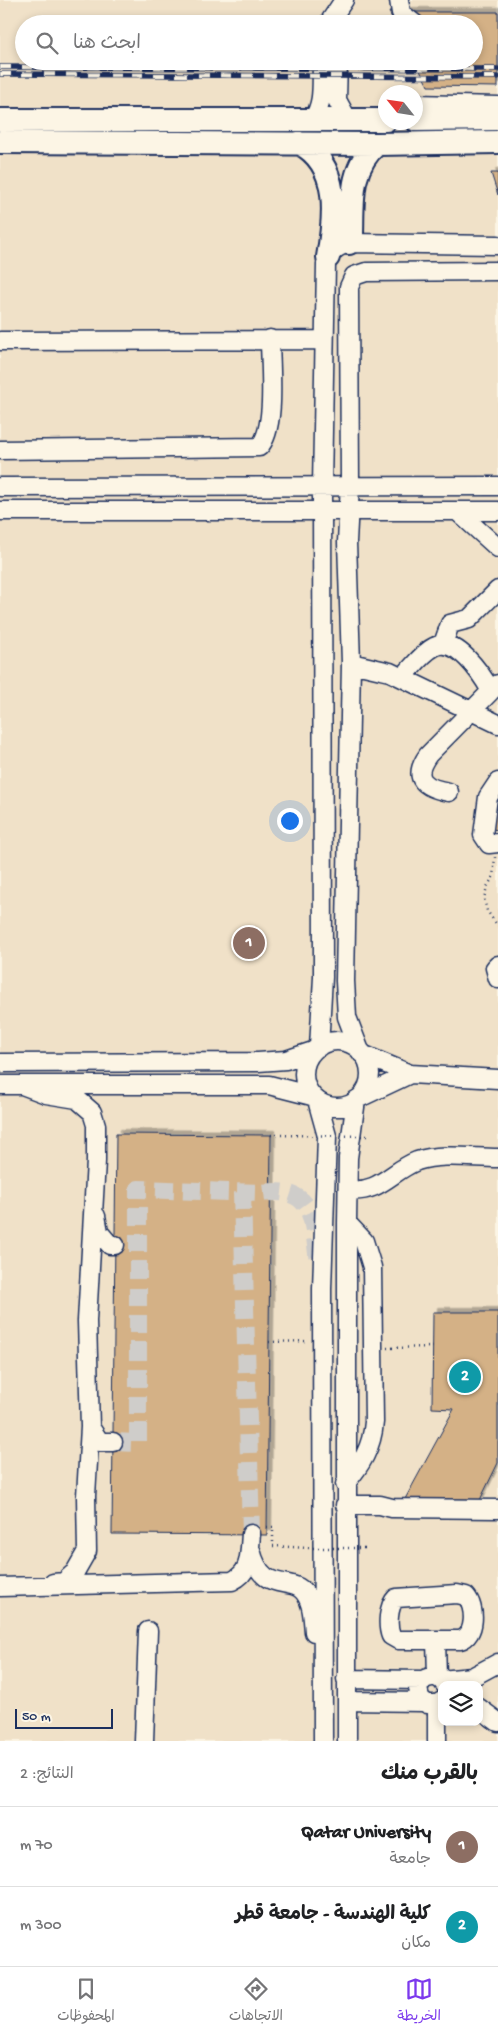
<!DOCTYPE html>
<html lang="ar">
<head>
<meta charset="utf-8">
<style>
  :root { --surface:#fff; --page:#f2f2f2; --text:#202124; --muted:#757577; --line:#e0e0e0; --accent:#7c3aed }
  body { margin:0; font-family:"Gochi Hand","Playpen Sans Arabic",sans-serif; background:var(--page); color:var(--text); direction:rtl }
  .controls { position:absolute; right:15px; bottom:15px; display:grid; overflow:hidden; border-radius:10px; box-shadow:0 2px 8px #0003 }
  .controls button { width:45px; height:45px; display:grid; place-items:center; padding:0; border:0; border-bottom:1px solid var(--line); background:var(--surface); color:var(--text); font:25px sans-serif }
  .compass { position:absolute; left:378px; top:85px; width:45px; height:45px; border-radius:50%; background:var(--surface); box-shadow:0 2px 8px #0003; rotate:300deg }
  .scale { position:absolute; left:15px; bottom:12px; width:98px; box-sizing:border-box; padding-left:5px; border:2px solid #1b2f5e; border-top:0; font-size:14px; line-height:18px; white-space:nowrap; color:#1b2f5e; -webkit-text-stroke:4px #fcf5e5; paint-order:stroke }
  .you { position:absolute; left:289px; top:820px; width:18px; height:18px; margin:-12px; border:4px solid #fff; border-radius:50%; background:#1a73e8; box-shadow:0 0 0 8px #1a73e833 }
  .badge { display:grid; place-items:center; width:32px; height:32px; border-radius:50%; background:var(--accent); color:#fff; font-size:16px; font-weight:700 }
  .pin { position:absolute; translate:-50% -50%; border:2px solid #fff; box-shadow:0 1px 5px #0006 }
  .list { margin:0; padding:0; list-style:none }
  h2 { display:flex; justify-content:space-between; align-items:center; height:65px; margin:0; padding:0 20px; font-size:21px }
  h2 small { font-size:16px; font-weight:400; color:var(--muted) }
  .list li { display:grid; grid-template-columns:32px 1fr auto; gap:15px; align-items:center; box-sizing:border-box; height:80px; padding:0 20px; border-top:1px solid var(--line) }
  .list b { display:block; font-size:19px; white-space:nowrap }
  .list p { margin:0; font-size:16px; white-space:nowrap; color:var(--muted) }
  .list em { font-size:16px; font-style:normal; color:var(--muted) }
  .icon { flex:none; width:28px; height:28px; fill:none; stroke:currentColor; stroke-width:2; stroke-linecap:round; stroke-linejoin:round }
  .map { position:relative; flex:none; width:498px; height:1741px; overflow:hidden; direction:ltr }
  .search { position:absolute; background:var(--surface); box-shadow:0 2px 8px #0003; left:15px; right:15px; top:15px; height:55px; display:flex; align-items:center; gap:12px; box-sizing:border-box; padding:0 18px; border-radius:28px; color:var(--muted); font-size:19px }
  .sheet { height:225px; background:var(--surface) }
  nav { display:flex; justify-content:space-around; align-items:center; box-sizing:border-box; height:70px; border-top:1px solid var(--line); background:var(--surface); font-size:14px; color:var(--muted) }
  nav a { display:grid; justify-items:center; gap:2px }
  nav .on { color:var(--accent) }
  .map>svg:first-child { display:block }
</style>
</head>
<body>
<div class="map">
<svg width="498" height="1741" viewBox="0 0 498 1741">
  <defs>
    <filter id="shadow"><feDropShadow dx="4.5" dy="-4.5" stdDeviation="0" flood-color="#0004"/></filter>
  </defs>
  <rect width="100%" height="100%" fill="#fcf5e5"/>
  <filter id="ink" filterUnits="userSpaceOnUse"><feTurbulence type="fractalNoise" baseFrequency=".02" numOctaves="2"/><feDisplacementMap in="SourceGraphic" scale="10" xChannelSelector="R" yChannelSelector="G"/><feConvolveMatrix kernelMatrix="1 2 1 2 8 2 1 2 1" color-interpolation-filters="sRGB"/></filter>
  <g filter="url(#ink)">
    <path fill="#f0e1c8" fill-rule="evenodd" d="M0 0H498V1741H0ZM24 24H474V61H24ZM386 92H416V122H386ZM442 1685H479V1722H442Z"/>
    <path fill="#d4b186" stroke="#1b2f5e" filter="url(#shadow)" d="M389 12H498V87L428 86 415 61H474V24H395Z
      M491 173H498V195Z
      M498 794V830L492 829Z
      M116 1134 271 1135 267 1535 112 1534Z
      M433 1312H498V1463L479 1502 405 1499 454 1409 432 1408Z"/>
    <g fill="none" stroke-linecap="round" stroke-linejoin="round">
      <path stroke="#cfcdca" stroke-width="18" stroke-dasharray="18 9" stroke-linecap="butt" d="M242 1192 251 1534
        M113 1442 138 1443V1189L261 1193C315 1186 312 1218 318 1261"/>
      <g stroke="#1b2f5e" stroke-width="21">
        <path id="minor" d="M399 0 401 13 415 24
          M328 24 344 0
          M338 61 337 100 348 120
          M416 104 498 106
          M312 120C325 104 321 81 322 61
          M0 341 324 340
          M0 450 259 447C277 429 270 365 270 339
          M0 487 498 486
          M0 511H498
          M457 511 498 548
          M443 644 450 624 469 619 498 590
          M351 663 390 672 498 724
          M403 677C412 668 422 653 434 647 456 635 482 675 491 691
          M498 782 488 797 483 835 489 844 498 843
          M449 792C425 788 411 779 428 755L498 684
          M498 965 495 968 498 979
          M304 1074a33 33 0 1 1 66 0a33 33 0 1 1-66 0Z
          M319 1047 323 977 322 486 326 264C330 252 337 246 349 243L498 245
          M360 1051 347 1017 345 981 351 663 347 542 350 485 349 287 354 276 366 272 498 271
          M362 1054 410 1074 498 1079
          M0 1063 258 1062 286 1060 313 1051
          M0 1085H269L312 1096
          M22 1085 46 1094 77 1099 92 1112 96 1125V1161L87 1321 90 1427 100 1442H113
          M359 1098 410 1074
          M317 1100 327 1136 322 1289 323 1741
          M348 1190C379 1194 391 1171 417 1161 441 1153 473 1158 498 1158
          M96 1216 99 1232 110 1245H115
          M345 1484C361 1465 372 1448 374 1422L372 1267 364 1241 347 1223
          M345 1505H380L392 1508 498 1509
          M251 1550C264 1602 297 1568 309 1601 313 1610 313 1622 314 1632
          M53 1583 64 1582 75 1572 87 1551 86 1496 90 1427
          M0 1587 232 1581C252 1572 249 1553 251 1534
          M457 1594 466 1596C476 1607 476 1636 460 1640H398L391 1636C387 1626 388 1606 396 1598Z
          M436 1640 437 1677
          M346 1679 423 1680
          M441 1680 472 1677 498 1663
          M347 1701 423 1702
          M442 1701 437 1704H427L420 1698 418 1688 423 1680C432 1675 440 1676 445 1685
          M479 1708 498 1722
          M144 1741 148 1631
          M347 1741V1223L348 1158 356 1100
          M437 1741V1704"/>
      </g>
      <g stroke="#1b2f5e" stroke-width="26">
        <path id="major" d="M0 120H386
          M416 120 498 119
          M0 142 377 144 498 142
          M299 143C341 164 335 217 328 257
          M349 243 352 235C353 201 349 168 377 144"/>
      </g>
      <path stroke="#1b2f5e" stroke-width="2.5" stroke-dasharray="1 4" stroke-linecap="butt" d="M495 857 493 877 487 887 484 898 487 911 498 926
        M269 1342 309 1341
        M387 1348 433 1347
        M267 1527H273V1546L309 1548
        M364 1548H368"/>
      <use href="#minor" stroke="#fcf5e5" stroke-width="18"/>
      <use href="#major" stroke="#fcf5e5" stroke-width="22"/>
      <g stroke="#1b2f5e" stroke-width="5.5">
        <path id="rail" d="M0 67 498 69
          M0 74 498 77"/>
      </g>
      <use href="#rail" stroke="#fcf5e5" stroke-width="4" stroke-dasharray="11" stroke-linecap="butt"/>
      <path stroke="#1b2f5e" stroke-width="2.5" stroke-dasharray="1 4" stroke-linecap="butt" d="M271 1135 367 1136
        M313 1548H364"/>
    </g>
  </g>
</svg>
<div class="controls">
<button><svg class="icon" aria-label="layers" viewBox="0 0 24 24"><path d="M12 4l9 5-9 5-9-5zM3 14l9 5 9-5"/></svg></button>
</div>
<svg class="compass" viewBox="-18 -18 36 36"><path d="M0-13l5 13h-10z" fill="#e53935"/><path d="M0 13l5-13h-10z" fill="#757577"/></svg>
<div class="scale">50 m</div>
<div class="you"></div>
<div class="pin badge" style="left:249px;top:943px;background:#8d6e63">1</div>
<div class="pin badge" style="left:465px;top:1377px;background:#0f9aa8">2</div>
<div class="search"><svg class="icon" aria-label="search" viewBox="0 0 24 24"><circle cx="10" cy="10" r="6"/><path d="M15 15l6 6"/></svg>ابحث هنا</div>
</div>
<section class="sheet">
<h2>بالقرب منك<small>النتائج: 2</small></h2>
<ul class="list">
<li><span class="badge" style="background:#8d6e63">1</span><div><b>Qatar University</b><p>جامعة</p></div><em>70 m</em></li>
<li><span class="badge" style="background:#0f9aa8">2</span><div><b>كلية الهندسة - جامعة قطر</b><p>مكان</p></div><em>300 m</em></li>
</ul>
</section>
<nav>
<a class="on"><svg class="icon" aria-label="map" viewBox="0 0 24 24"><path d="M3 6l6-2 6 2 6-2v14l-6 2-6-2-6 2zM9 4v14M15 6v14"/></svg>الخريطة</a>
<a><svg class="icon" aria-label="directions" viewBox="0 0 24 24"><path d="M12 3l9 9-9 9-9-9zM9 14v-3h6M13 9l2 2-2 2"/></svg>الاتجاهات</a>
<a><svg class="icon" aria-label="saved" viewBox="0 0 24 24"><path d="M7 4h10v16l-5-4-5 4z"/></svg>المحفوظات</a>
</nav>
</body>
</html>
